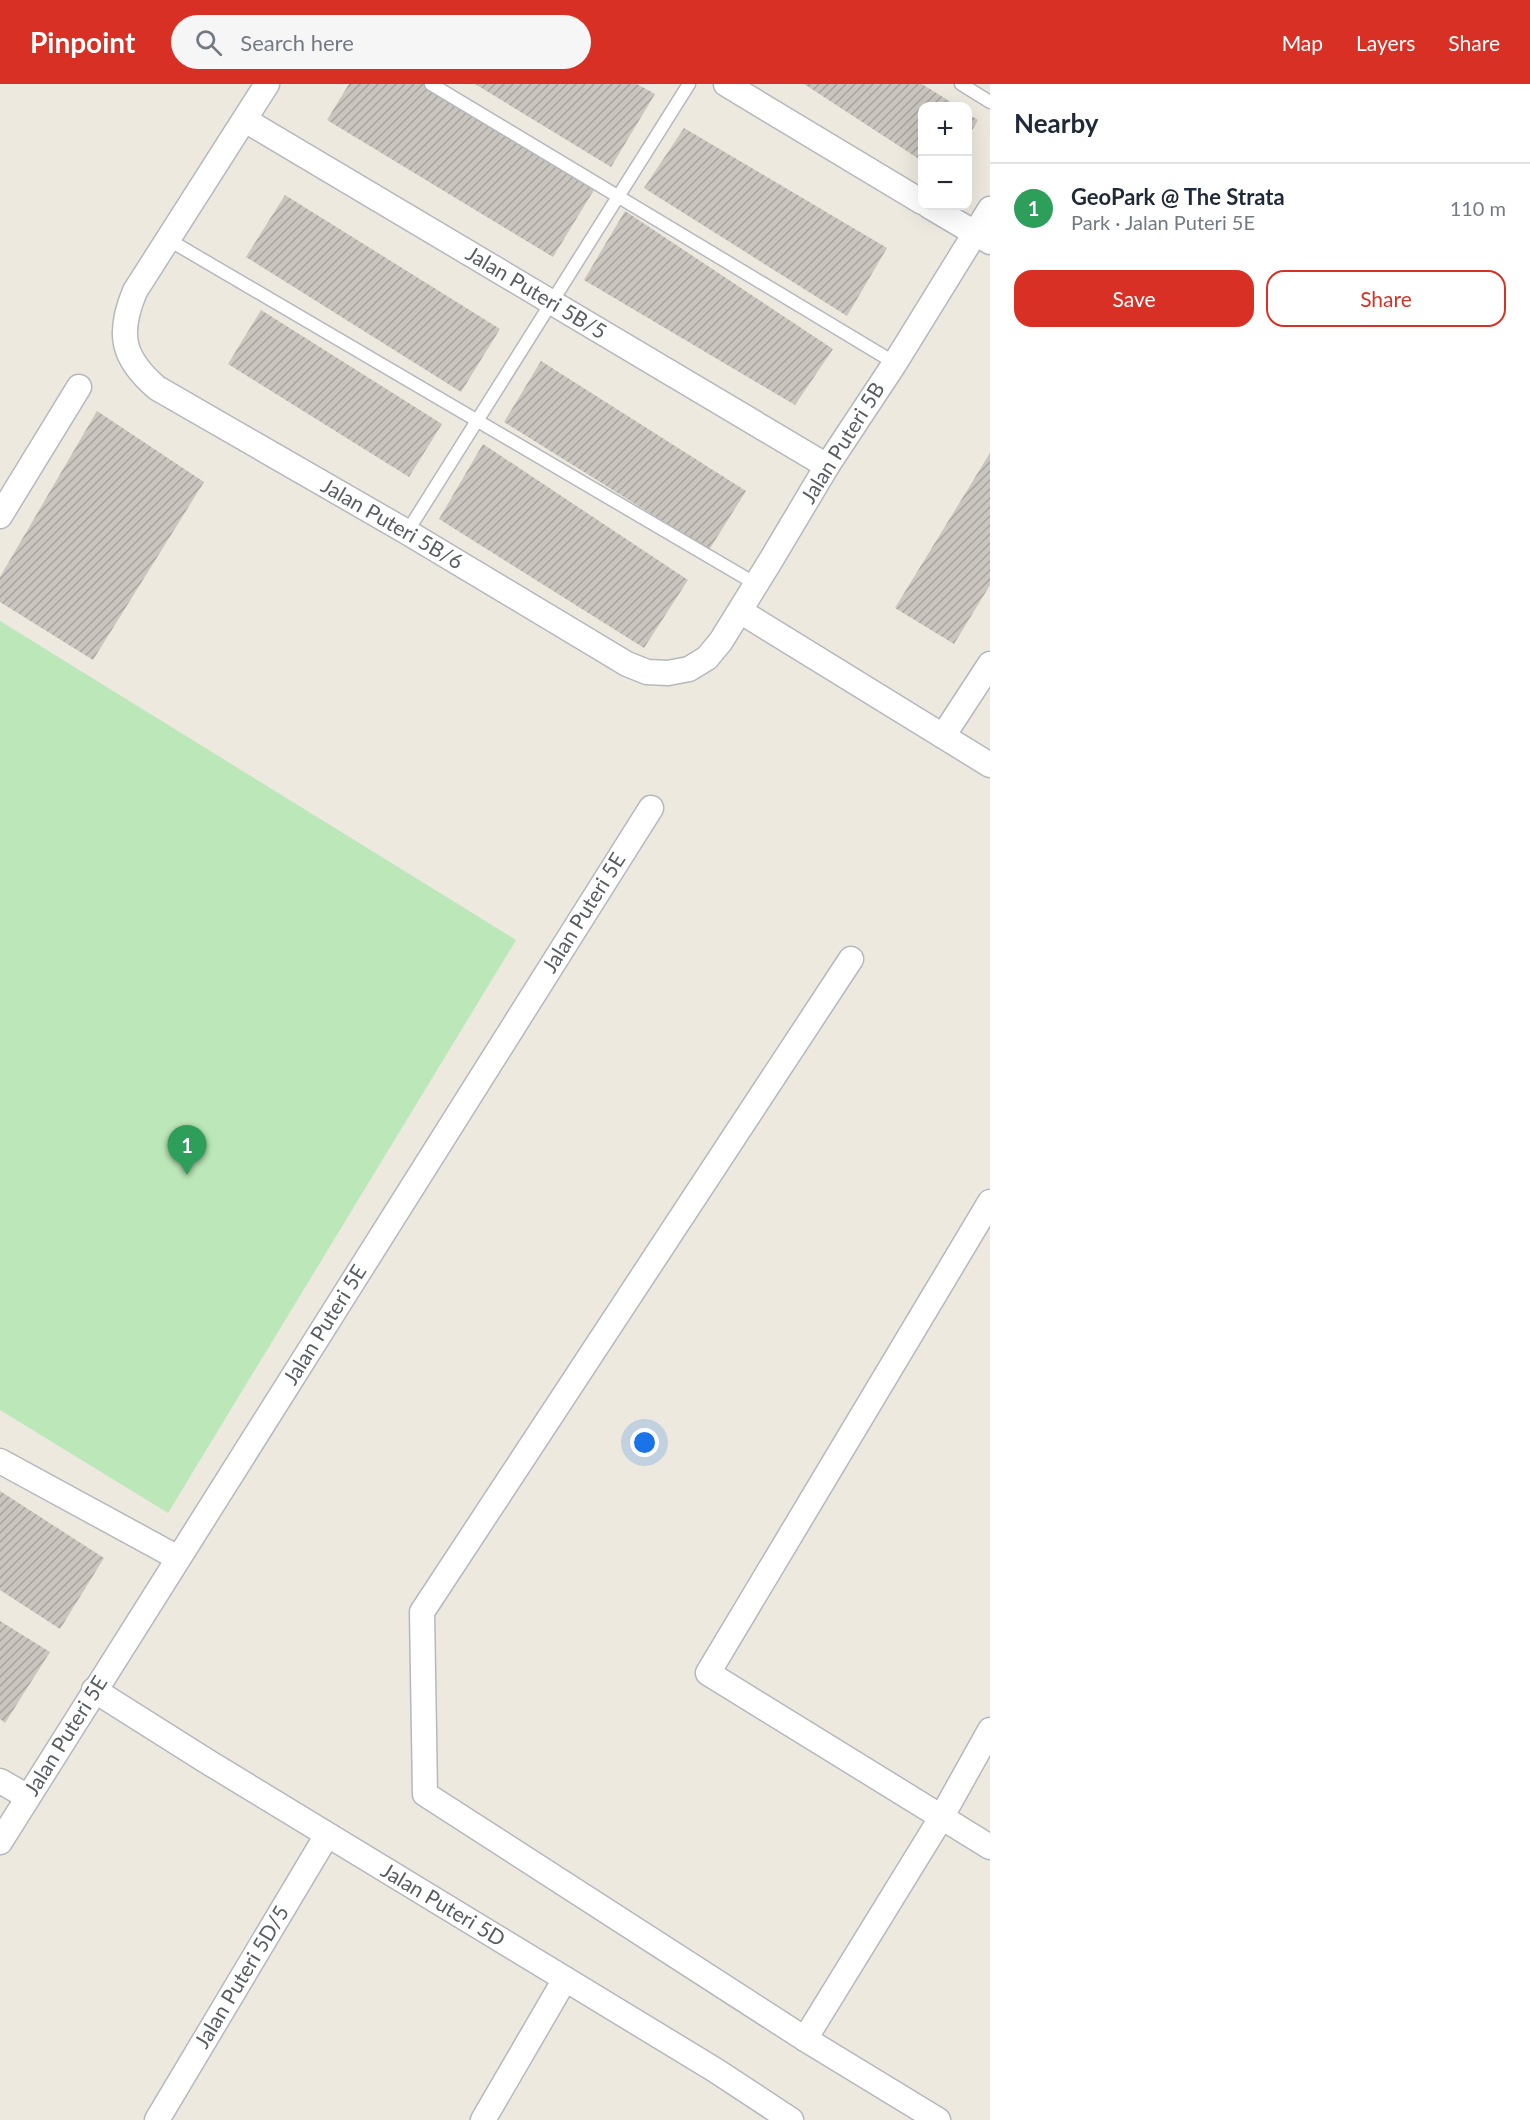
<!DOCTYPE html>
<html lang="en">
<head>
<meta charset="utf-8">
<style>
	:root { --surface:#fff; --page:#f6f6f7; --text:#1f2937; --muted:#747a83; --line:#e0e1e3; --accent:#d93025 }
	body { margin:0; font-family:Lato,sans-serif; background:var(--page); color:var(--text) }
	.controls { position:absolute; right:18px; top:18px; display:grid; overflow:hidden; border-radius:12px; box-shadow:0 6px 24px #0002 }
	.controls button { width:54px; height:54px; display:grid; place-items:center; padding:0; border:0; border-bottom:2px solid var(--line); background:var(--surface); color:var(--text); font:30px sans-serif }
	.you { position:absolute; left:645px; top:1359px; width:21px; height:21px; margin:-15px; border:4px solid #fff; border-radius:50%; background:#1a73e8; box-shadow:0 0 0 9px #1a73e833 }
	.badge { display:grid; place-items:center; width:39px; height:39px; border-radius:50%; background:var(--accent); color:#fff; font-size:20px; font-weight:700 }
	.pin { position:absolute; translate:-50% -50px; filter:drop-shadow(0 2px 3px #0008) }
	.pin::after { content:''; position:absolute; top:32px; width:21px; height:18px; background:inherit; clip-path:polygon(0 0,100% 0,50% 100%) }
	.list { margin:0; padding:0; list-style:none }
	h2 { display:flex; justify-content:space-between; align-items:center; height:78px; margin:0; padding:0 24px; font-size:26px }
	h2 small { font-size:20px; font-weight:400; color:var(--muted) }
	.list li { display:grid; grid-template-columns:39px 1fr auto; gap:18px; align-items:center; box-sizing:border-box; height:90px; padding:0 24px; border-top:2px solid var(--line) }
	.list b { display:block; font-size:22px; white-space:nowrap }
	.list p { margin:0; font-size:20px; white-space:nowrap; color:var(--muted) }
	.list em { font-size:20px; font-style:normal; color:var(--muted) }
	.actions { display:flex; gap:12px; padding:18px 24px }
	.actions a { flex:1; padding:14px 0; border:2px solid var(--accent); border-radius:18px; text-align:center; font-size:21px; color:var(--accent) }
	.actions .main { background:var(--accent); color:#fff }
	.icon { flex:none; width:33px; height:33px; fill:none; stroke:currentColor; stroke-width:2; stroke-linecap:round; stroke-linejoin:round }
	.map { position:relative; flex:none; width:990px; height:2036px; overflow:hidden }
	header { display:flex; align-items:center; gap:36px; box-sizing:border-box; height:84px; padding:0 30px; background:var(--accent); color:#fff }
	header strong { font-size:28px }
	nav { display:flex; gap:33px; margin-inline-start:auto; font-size:21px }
	.search { width:420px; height:54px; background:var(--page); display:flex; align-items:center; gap:15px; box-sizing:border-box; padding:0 21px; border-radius:33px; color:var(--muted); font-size:22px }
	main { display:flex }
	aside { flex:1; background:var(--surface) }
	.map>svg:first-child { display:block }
	.green { fill:#bce7b8 }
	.building { fill:url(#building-hatch) }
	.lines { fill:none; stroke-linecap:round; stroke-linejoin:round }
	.service-casing { stroke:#b5b8bd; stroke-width:15 }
	.minor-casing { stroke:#b5b8bd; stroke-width:27 }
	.service { stroke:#fff; stroke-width:12 }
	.minor { stroke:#fff; stroke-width:24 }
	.labels { text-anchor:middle; stroke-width:4.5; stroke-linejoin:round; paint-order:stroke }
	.street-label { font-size:21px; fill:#585d62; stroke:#fff }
</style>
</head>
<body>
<header>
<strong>Pinpoint</strong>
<div class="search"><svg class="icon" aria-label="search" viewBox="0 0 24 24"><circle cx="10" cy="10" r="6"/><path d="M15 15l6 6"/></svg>Search here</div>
<nav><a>Map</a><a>Layers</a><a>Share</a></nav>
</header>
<main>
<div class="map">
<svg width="990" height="2036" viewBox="0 0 990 2036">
	<defs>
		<pattern id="building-hatch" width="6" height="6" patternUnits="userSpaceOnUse" patternTransform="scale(1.5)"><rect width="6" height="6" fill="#cac5be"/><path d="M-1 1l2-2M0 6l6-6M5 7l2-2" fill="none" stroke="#a7a39e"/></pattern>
	</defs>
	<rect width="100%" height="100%" fill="#ede9df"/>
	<polygon class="green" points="0,537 516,856 168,1429 0,1326"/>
	<g class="building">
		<polygon points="349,0 426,0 597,101 553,173 327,36"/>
		<polygon points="475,0 637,0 655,10 611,83"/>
		<polygon points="804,0 922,0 957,22 922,22 922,77"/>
		<polygon points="968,30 978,36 968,53"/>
		<polygon points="684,44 887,164 847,232 644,104"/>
		<polygon points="285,111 500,245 461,308 246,173"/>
		<polygon points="625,127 833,265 795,321 584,196"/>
		<polygon points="261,226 442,340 409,393 228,280"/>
		<polygon points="541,277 746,407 709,466 504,338"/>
		<polygon points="97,327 204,398 93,576 0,518 0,493"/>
		<polygon points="483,360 688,496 644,564 439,435"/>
		<polygon points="990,369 990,501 954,560 895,524"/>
		<polygon points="0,1407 104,1474 60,1545 0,1506"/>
		<polygon points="0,1537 50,1568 5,1639 0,1635"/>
	</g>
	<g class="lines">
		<defs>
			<g id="service">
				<polyline points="431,0 895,279"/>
				<polyline points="961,0 990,18"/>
				<polyline points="169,156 756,500"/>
				<polyline points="407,448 689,0"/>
			</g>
			<g id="minor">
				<path d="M267 0 135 207C117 250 122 274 157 304L407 448 627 580 647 588 668 589 689 585 707 574 721 557 771 476 827 382 895 279 990 125"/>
				<polyline points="726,0 922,118"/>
				<polyline points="245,36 827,382"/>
				<polyline points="929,122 990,158"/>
				<polyline points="0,432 79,303"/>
				<polyline points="740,527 990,681"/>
				<polyline points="943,652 990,580"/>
				<polyline points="851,875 422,1528 425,1710 805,1955 938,2036"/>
				<polyline points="990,1118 708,1589 990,1763"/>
				<polyline points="0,1377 178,1474"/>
				<polyline points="94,1606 208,1678 715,1986 791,2036"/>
				<polyline points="0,1697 28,1713"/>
				<polyline points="0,1758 651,724"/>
				<polyline points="805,1955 941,1734 990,1646"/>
				<polyline points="157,2036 327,1751"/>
				<polyline points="483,2036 565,1895"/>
			</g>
		</defs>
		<use href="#service" class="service-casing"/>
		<use href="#minor" class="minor-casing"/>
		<use href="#service" class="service"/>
		<use href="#minor" class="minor"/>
	</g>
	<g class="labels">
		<g class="street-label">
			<text transform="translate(536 209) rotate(31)" y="7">Jalan Puteri 5B/5</text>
			<text transform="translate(843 359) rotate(-58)" y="7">Jalan Puteri 5B</text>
			<text transform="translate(392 440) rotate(30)" y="7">Jalan Puteri 5B/6</text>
			<text transform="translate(584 829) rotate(-58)" y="7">Jalan Puteri 5E</text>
			<text transform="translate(325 1241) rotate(-58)" y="7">Jalan Puteri 5E</text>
			<text transform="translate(66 1652) rotate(-58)" y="7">Jalan Puteri 5E</text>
			<text transform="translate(443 1821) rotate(31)" y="7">Jalan Puteri 5D</text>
			<text transform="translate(242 1893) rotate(-59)" y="7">Jalan Puteri 5D/5</text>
		</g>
	</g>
</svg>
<div class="controls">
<button>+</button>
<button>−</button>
</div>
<div class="you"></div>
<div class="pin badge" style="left:187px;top:1091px;background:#2e9e5b">1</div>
</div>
<aside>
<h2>Nearby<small></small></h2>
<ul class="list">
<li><span class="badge" style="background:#2e9e5b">1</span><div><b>GeoPark @ The Strata</b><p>Park · Jalan Puteri 5E</p></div><em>110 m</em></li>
</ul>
<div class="actions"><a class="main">Save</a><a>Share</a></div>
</aside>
</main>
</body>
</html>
